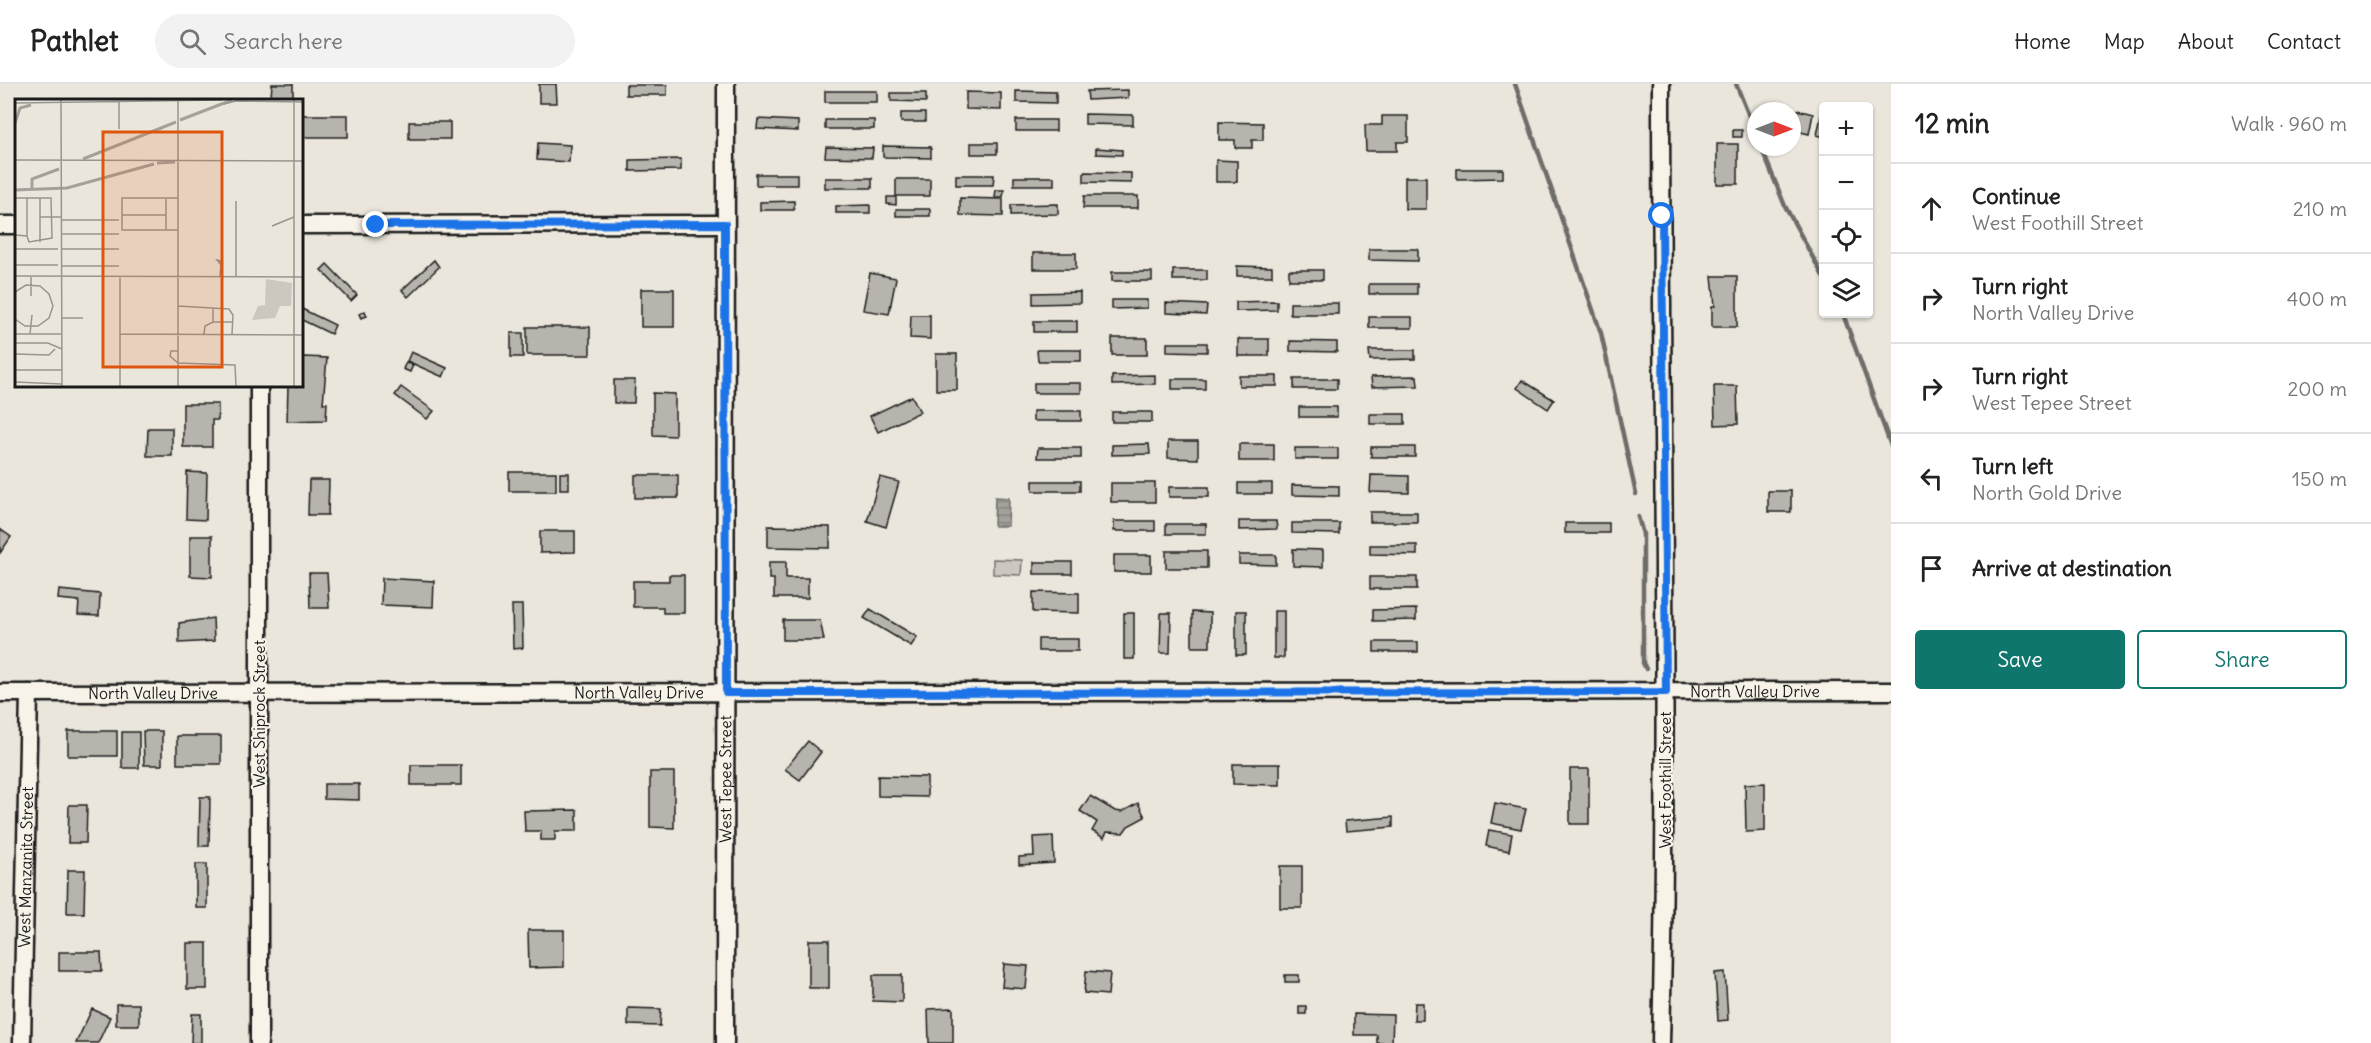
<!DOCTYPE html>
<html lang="en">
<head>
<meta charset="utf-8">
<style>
	:root { --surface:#fff; --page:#f2f2f2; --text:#222; --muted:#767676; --line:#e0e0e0; --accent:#0f766e }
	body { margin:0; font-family:Delius,sans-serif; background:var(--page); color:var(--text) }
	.controls { position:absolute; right:18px; top:18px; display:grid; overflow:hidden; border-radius:6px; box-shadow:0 2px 4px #0004 }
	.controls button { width:54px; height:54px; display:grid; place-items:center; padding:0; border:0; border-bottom:2px solid var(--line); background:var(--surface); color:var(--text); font:30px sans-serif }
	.compass { position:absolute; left:1747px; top:18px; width:54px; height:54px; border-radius:50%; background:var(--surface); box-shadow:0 2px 4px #0004; rotate:90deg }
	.stop { position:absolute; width:18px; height:18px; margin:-14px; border:4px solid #1a73e8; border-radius:50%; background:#fff }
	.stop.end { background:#1a73e8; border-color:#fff; box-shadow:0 2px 6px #0008 }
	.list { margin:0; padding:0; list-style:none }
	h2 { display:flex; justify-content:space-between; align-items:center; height:78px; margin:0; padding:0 24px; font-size:26px }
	h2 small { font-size:20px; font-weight:400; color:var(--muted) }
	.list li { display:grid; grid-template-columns:39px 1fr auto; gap:18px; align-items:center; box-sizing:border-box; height:90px; padding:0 24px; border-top:2px solid var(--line) }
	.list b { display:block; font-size:22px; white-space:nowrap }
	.list p { margin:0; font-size:20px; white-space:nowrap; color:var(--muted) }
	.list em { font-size:20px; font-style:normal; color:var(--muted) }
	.actions { display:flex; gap:12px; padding:18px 24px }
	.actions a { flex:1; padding:14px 0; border:2px solid var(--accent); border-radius:6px; text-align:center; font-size:21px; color:var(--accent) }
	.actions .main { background:var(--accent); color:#fff }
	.icon { flex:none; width:33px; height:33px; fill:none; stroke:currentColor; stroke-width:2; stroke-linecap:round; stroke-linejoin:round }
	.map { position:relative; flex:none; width:1891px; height:959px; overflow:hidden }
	header { display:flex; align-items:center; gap:36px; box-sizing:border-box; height:84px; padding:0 30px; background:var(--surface); border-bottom:2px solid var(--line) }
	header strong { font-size:28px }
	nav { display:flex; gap:33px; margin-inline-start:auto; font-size:21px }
	.search { width:420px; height:54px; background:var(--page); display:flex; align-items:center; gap:15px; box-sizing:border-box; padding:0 21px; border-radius:33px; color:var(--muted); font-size:22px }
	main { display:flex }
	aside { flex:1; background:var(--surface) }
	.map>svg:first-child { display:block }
	.park { fill:#ccc8c0; stroke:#74726e; stroke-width:1.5 }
	.water { fill:url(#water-rules); stroke:#6d6c68; stroke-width:1.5 }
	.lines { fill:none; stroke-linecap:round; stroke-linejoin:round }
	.stream { stroke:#6d6c68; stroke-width:4.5 }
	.building { fill:#b6b4ac; stroke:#1c1c1c; stroke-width:1.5 }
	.minor-casing { stroke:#1c1c1c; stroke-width:21 }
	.minor { stroke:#f7f3e8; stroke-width:16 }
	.route { stroke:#1a73e8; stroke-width:8 }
	.labels { text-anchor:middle; stroke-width:4.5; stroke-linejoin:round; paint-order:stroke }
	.street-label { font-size:16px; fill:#1c1c1c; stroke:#f7f3e8 }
	.inset-river { fill:none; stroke:#a3a19a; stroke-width:3 }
	.inset-road { fill:none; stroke:#98958f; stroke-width:1.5 }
	.view { fill:#de560d; fill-opacity:0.15; stroke:#de560d; stroke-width:3 }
	.inset-edge { fill:none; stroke:#1c1c1c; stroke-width:3 }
</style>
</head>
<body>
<header>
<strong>Pathlet</strong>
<div class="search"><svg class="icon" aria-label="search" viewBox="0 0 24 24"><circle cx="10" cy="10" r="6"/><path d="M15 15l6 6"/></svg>Search here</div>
<nav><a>Home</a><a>Map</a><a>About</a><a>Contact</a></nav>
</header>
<main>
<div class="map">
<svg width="1891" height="959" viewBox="0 0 1891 959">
	<defs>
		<pattern id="water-rules" width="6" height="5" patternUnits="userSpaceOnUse" patternTransform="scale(1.5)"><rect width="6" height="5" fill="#a3a19a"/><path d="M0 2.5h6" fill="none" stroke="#84827d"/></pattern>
	</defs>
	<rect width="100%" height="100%" fill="#eae6dc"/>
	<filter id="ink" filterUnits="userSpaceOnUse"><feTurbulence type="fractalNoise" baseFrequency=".0167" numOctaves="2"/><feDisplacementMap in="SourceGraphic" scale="12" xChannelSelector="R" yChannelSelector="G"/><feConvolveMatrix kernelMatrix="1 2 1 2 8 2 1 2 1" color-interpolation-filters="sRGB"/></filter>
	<g filter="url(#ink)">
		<polygon class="park" points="993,475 1022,476 1021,491 993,490"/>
		<polygon class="water" points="995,413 1009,414 1008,442 994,442"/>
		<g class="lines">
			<g class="stream">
				<polyline points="1515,0 1601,249 1636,410"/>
				<polyline points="1736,0 1756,49"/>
				<polyline points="1761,63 1785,122 1824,194"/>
				<polyline points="1843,230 1891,362"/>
				<polyline points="1638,433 1643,450 1643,579 1646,585"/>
			</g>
		</g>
		<g class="building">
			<polygon points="272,0 293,0 293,13 271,13"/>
			<polygon points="539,0 556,0 557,19 539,19"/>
			<rect x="626" y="1" width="41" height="10"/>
			<polygon points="1128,6 1128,14 1088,16 1087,7"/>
			<rect x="825" y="7" width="52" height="11"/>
			<polygon points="1016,7 1056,8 1056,19 1016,18"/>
			<polygon points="966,8 1001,9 1001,26 966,25"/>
			<polygon points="891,9 926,9 926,18 891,17"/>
			<polygon points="1790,24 1813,30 1809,50 1792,46 1792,27 1789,27"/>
			<rect x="901" y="29" width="24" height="9"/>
			<polygon points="1085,30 1133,31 1133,41 1085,40"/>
			<rect x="302" y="31" width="46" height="22"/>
			<polygon points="1382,32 1408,32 1408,58 1397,58 1397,67 1366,67 1365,41 1382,41"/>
			<polygon points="1821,32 1824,32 1824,53 1817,51"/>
			<polygon points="758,35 798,37 798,47 757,45"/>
			<rect x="825" y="36" width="49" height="9"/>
			<rect x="1016" y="36" width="40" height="11"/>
			<rect x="409" y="38" width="41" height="17"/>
			<polygon points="1219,38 1263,39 1263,56 1252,56 1252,64 1235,64 1235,56 1219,56"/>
			<rect x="1733" y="46" width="9" height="7"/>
			<polygon points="538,59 570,61 569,78 537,76"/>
			<rect x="971" y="59" width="26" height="11"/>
			<rect x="1717" y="60" width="21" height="40"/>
			<polygon points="883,62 931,63 931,74 883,73"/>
			<polygon points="826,63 873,64 872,74 825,73"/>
			<polygon points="1096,64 1122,66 1122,71 1096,70"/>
			<polygon points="681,75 681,86 630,87 630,76"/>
			<polygon points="1216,76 1237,77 1237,98 1216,98"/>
			<polygon points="1457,85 1503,85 1503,94 1457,95"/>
			<polygon points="1084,88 1131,89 1131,99 1084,98"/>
			<rect x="756" y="90" width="41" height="11"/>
			<polygon points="956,91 994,91 993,101 956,101"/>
			<rect x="1014" y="93" width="40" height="8"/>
			<rect x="1405" y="93" width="21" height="32"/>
			<rect x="825" y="94" width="47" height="10"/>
			<rect x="896" y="95" width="34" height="17"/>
			<polygon points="996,106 1004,106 1003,113 995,113"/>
			<polygon points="1084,112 1138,112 1138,124 1083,124"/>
			<polygon points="887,113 896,113 896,121 887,120"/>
			<polygon points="960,114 1003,115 1003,132 960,131"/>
			<polygon points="794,117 794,126 760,126 760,118"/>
			<polygon points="1058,120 1058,130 1011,131 1011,121"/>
			<polygon points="870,121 870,129 836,129 836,122"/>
			<rect x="896" y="125" width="34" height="7"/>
			<polygon points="1369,165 1418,165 1418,177 1369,176"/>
			<rect x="1033" y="169" width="43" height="16"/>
			<polygon points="434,176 439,183 408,213 402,206"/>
			<polygon points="327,180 357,211 351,217 321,186"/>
			<polygon points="1237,182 1272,183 1272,192 1237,192"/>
			<rect x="1173" y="186" width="34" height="10"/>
			<rect x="1289" y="186" width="34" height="10"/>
			<rect x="1112" y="188" width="40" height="9"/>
			<polygon points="870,189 896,194 889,230 863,226"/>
			<polygon points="1712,192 1737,192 1737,243 1712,243 1712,222 1715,222"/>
			<rect x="1369" y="200" width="48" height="10"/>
			<rect x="641" y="205" width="33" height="38"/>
			<polygon points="1080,208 1080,219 1033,220 1033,209"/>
			<polygon points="1112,216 1147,216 1147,224 1112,225"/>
			<polygon points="1277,217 1277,226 1236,227 1236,218"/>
			<polygon points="1166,219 1207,221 1206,231 1166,229"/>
			<rect x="1290" y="219" width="48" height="11"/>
			<polygon points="302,225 335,241 331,250 302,236"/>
			<polygon points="365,227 367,232 361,234 359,230"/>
			<polygon points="911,231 930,231 930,255 910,254"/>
			<rect x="1369" y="233" width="43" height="11"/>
			<rect x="1034" y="237" width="43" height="11"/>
			<rect x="527" y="243" width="63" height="28"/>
			<rect x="511" y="249" width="12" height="24"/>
			<rect x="1112" y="254" width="35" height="17"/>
			<rect x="1238" y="255" width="31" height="17"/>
			<polygon points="1290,257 1337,258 1337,268 1290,267"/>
			<polygon points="1167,259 1207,259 1207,268 1167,267"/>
			<polygon points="1037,266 1081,266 1081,277 1038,277"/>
			<polygon points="1369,266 1415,266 1415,275 1370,276"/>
			<polygon points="411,268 447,284 443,293 407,277"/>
			<rect x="936" y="270" width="21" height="36"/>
			<polygon points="304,273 327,274 323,319 327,319 326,336 287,337 288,302 302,302 302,275"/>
			<polygon points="406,278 413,281 410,288 403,285"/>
			<polygon points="1155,291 1155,300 1112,301 1112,292"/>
			<rect x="1239" y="292" width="38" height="10"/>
			<polygon points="1417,292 1418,302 1372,303 1371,293"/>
			<rect x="1172" y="295" width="33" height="10"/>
			<rect x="1294" y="295" width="43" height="10"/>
			<polygon points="614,296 635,296 634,319 614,319"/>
			<polygon points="1522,296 1554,316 1548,325 1517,304"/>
			<rect x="1034" y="299" width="47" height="10"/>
			<polygon points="1714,302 1737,302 1738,340 1715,341"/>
			<polygon points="401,303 434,327 427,335 395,311"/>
			<polygon points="653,309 675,310 675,352 653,351"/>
			<polygon points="912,312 920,328 878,348 870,332"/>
			<polygon points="183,320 218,320 218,336 212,336 212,363 183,363"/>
			<rect x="1299" y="323" width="38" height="10"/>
			<rect x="1033" y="327" width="48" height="10"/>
			<rect x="1112" y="328" width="40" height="10"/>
			<rect x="1370" y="330" width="35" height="10"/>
			<polygon points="148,344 172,344 172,372 147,372"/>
			<polygon points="1168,357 1198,357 1198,375 1168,374"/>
			<polygon points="1149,360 1150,370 1112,371 1112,361"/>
			<rect x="1239" y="360" width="35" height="17"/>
			<rect x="1371" y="363" width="44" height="10"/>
			<polygon points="1038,364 1081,364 1081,374 1037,374"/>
			<rect x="1295" y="364" width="43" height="11"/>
			<polygon points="187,388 207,389 206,436 186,435"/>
			<rect x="509" y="388" width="47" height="19"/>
			<rect x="560" y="389" width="9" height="16"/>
			<rect x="635" y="391" width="43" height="23"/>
			<polygon points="1371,391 1409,392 1409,409 1370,408"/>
			<polygon points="880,393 899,398 886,443 867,437"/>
			<polygon points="309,396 329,396 328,431 308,431"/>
			<rect x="1033" y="397" width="47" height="10"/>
			<rect x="1111" y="399" width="44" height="19"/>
			<rect x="1238" y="399" width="34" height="11"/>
			<polygon points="1292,401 1339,402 1339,412 1292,411"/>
			<rect x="1169" y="403" width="40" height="10"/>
			<rect x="1768" y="407" width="23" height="21"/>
			<rect x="1370" y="428" width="47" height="10"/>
			<rect x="1114" y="437" width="41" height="10"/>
			<polygon points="1239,437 1276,437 1277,445 1239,446"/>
			<polygon points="1292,439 1339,439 1339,450 1292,449"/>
			<rect x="1565" y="439" width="44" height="10"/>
			<rect x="1166" y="440" width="40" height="10"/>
			<polygon points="768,442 830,443 830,464 768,463"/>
			<polygon points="0,445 11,453 0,469"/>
			<polygon points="540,447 575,447 575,468 540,469"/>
			<polygon points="190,452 212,452 212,493 190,492"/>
			<polygon points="1370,461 1417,461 1417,471 1370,470"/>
			<polygon points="1293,465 1323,466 1323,483 1293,482"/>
			<rect x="1166" y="467" width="41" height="17"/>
			<rect x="1114" y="471" width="37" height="17"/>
			<polygon points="1239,471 1276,471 1276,481 1239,480"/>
			<polygon points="769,478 786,478 786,494 808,494 808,514 774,514 774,495 769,495"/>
			<rect x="1034" y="478" width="38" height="12"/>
			<polygon points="309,489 327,489 329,524 310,524"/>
			<polygon points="669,491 684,491 684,529 663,529 663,523 633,523 633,497 669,497"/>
			<rect x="1370" y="493" width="47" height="12"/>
			<polygon points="382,494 434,497 433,523 381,521"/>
			<polygon points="59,506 100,510 99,532 78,531 79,517 58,515"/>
			<polygon points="1033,508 1079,509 1079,529 1033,528"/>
			<polygon points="512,521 522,521 523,564 513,565"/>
			<polygon points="870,525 917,553 911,562 864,534"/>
			<polygon points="1416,525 1416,536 1373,537 1373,526"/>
			<rect x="1236" y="527" width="10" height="44"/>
			<rect x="1274" y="527" width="10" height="47"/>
			<polygon points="1192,528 1210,529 1210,563 1192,563"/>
			<rect x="1124" y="529" width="10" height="46"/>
			<polygon points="1161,529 1171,529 1170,569 1160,569"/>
			<polygon points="213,534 214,557 179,559 179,539"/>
			<polygon points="783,536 820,536 824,556 783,556"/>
			<rect x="1038" y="555" width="40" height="12"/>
			<rect x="1374" y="558" width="44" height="10"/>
			<rect x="68" y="647" width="49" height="25"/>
			<polygon points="143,647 162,647 162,681 144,681"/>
			<rect x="122" y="648" width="17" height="36"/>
			<rect x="177" y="652" width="44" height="28"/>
			<polygon points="808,657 821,668 800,696 785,685"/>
			<polygon points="1233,680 1280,680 1280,701 1233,700"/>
			<rect x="411" y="681" width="50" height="20"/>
			<rect x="1570" y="685" width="19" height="55"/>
			<polygon points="650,688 674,688 674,744 650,743"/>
			<polygon points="878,692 927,693 927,713 878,712"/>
			<polygon points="1765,699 1765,747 1746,748 1745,700"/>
			<polygon points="324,700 359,700 359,716 324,715"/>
			<polygon points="1090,712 1115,727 1122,728 1138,719 1145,733 1128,742 1123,749 1107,748 1104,754 1092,747 1097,738 1080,727"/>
			<polygon points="200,713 210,713 209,762 199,762"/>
			<polygon points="1495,719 1526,725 1521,745 1491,739"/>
			<polygon points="69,721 87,721 86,759 68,759"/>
			<polygon points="577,726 577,747 555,747 555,756 541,756 541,747 525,747 524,727"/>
			<polygon points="1393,733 1393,743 1346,747 1345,737"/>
			<polygon points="1489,746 1512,750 1509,767 1486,762"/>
			<polygon points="1053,752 1054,779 1019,781 1019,773 1034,772 1033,753"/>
			<rect x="196" y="780" width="11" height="44"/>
			<rect x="1280" y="782" width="22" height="42"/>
			<polygon points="68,786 85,786 84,829 67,829"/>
			<polygon points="528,846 564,846 564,883 529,884"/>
			<rect x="809" y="856" width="20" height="48"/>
			<rect x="187" y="859" width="20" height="46"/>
			<polygon points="59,868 101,868 102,887 59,887"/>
			<polygon points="1004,880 1028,882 1026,905 1002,903"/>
			<polygon points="1086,887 1110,889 1108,911 1084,909"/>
			<polygon points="1725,888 1728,936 1718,937 1715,889"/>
			<polygon points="873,891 902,891 902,918 873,917"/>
			<rect x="1285" y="891" width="14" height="7"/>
			<polygon points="1415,919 1423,919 1423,936 1414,936"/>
			<rect x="116" y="920" width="23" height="21"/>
			<rect x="1299" y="922" width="7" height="8"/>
			<polygon points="628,924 661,925 660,942 628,941"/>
			<polygon points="953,924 953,959 929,959 928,925"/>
			<polygon points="92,925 110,933 98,959 76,959"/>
			<polygon points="192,930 201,930 201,959 191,959"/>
			<polygon points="1354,930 1393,931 1392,959 1377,959 1377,951 1354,951"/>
		</g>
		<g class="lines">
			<defs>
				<g id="minor">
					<path d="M1661 0C1661 320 1669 639 1661 959"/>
					<polyline points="0,141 16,141"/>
					<polyline points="302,141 725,140"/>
					<path id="s1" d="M0 609 1891 607"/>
					<path id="s2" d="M22 959 29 609"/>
					<polyline points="259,959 259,302"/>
					<path id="s3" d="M725 959 726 0"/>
				</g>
			</defs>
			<use href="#minor" class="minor-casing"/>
			<use href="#minor" class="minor"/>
		</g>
	</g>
	<g class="lines" filter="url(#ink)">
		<polyline class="route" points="376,141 725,140 726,609 1666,608 1662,132"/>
	</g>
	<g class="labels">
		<g class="street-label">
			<text dy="6" stroke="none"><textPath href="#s1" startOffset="639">North Valley Drive</textPath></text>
			<text dy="6" stroke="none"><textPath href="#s1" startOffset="1755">North Valley Drive</textPath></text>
			<text dy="6" stroke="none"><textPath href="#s1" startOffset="153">North Valley Drive</textPath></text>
			<text transform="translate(259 630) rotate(-90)" y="6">West Shiprock Street</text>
			<text dy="6" stroke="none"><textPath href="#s3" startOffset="264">West Tepee Street</textPath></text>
			<text transform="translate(1665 696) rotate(-90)" y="6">West Foothill Street</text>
			<text dy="6" stroke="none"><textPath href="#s2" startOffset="176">West Manzanita Street</textPath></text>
		</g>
	</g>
	<g transform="translate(15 15)">
		<rect width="288" height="288" fill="#eae6dc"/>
		<path d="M251 180 277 184 276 207H265L260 219 237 221 243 207 250 206Z" fill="#ccc8c0"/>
		<path class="inset-river" d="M165 21 217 1M0 24 5 9 16 6M68 60 161 23M142 64 160 63M0 91 52 89 139 65M17 91V80L44 70"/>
		<path class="inset-road" d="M46 1 47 287M163 1V287M279 1V287M104 3V30M0 4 207 1M209 5 221 2 288 3M0 61 288 62M0 99H36L37 139 14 143 12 137 0 136M163 99H107V131H163M107 116H151M25 118H46M46 121H104M257 127 279 118M151 131V100M46 135H104M12 137V99M25 143V99M0 150H43M46 150H104M0 166H43M47 167H104M0 177 288 178M105 177V287M205 178 206 162 202 161 206 166M221 178V102M0 193 11 186 25 187 34 195 38 207 34 219 23 227H10L0 220M16 197V178M163 207 214 210 218 216 217 235M47 219H68M198 223H217M0 235H47M15 235 17 216M105 235 288 236M189 235 190 227 198 223V209M0 244H33L47 250M163 252H156L155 257 163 264 220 266 221 287M0 255 34 256 40 250M0 271H47M0 283 47 285"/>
		<path class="view" d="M88 33H207V268H88Z"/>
		<rect width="288" height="288" class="inset-edge"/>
	</g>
</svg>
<div class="controls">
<button>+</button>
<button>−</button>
<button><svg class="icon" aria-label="locate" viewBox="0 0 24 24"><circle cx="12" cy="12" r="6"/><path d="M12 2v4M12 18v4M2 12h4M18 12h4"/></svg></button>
<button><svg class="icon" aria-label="layers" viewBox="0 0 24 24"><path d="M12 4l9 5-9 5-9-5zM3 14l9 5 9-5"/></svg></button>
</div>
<svg class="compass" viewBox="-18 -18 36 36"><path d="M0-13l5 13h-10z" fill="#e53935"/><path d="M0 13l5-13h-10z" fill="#767676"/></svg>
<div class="stop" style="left:1662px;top:132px"></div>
<div class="stop end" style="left:376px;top:141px"></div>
</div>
<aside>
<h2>12 min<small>Walk · 960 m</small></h2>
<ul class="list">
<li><svg class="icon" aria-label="ahead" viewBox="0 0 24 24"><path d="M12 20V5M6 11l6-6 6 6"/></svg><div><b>Continue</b><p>West Foothill Street</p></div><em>210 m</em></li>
<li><svg class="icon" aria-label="right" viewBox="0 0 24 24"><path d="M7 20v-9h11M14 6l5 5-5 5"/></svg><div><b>Turn right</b><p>North Valley Drive</p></div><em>400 m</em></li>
<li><svg class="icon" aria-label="right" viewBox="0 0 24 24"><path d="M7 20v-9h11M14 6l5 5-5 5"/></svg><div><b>Turn right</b><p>West Tepee Street</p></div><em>200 m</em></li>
<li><svg class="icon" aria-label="left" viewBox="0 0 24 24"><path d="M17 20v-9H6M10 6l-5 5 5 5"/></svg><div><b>Turn left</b><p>North Gold Drive</p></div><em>150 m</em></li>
<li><svg class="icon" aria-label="arrive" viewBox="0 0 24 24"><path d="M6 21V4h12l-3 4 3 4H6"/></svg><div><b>Arrive at destination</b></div></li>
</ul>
<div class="actions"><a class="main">Save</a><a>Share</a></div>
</aside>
</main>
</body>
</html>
